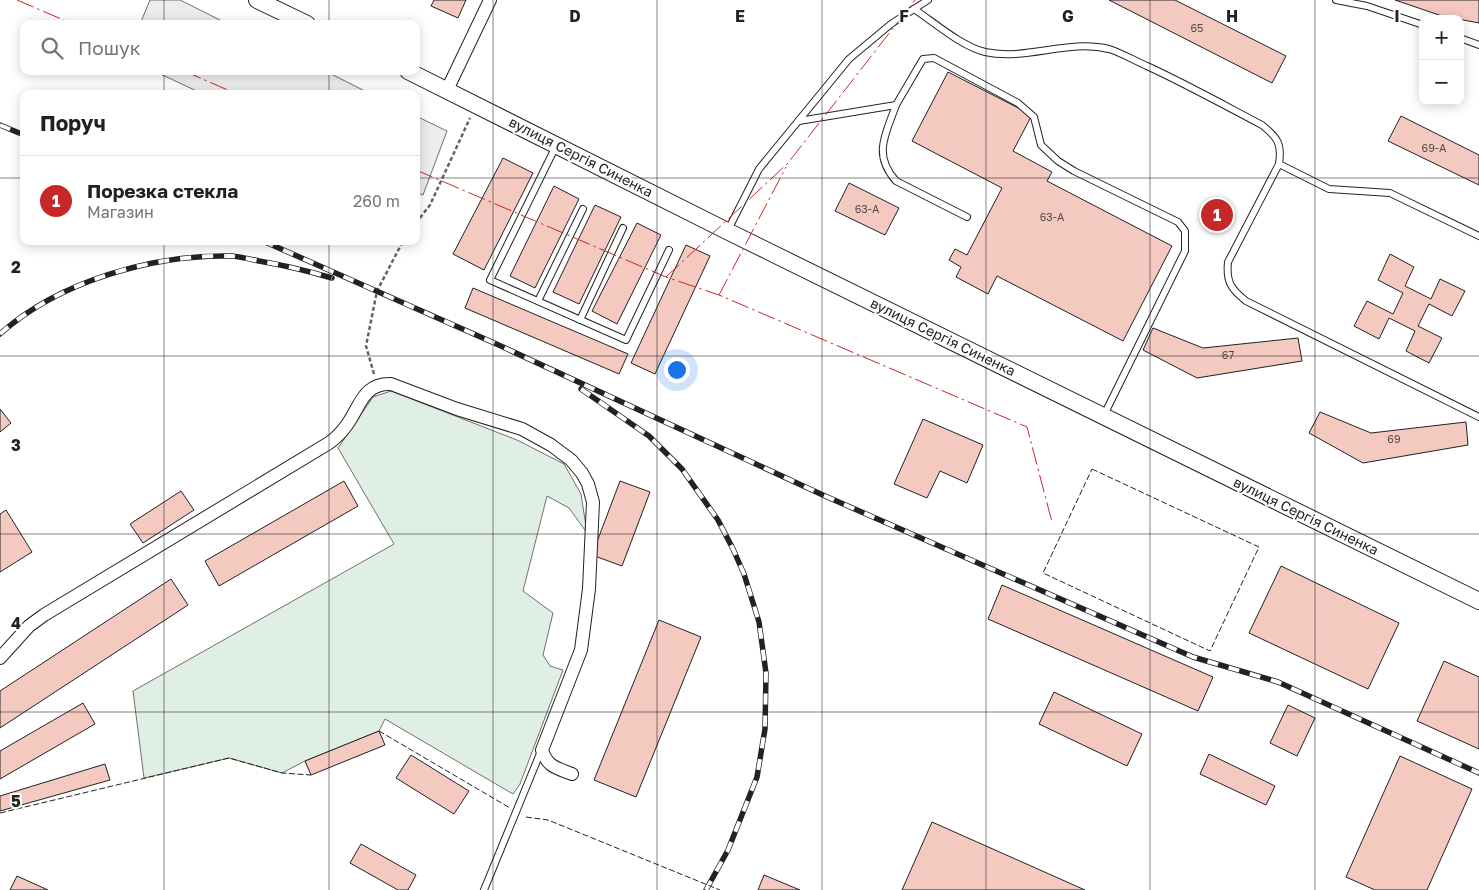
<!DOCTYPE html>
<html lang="uk">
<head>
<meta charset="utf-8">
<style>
	:root { --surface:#fff; --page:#f2f2f2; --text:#202124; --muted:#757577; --line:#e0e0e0; --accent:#c62828 }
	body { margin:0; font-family:"Golos Text",sans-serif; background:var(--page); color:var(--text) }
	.controls { position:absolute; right:15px; top:15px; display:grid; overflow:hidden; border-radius:10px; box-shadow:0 2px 12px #0003 }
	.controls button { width:45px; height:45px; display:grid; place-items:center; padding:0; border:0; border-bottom:1px solid var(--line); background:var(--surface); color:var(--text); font:25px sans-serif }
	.you { position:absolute; left:676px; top:369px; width:18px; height:18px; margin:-12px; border:4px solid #fff; border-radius:50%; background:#1a73e8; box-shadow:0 0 0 8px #1a73e833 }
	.badge { display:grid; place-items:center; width:32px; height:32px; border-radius:50%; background:var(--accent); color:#fff; font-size:16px; font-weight:700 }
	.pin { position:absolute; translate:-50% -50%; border:2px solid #fff; box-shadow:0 1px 5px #0006 }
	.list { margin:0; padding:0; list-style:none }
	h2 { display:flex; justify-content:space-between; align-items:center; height:65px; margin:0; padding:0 20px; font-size:21px }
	h2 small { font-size:16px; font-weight:400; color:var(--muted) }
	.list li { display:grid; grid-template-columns:32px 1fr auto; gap:15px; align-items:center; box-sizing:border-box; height:90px; padding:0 20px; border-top:1px solid var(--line) }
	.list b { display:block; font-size:19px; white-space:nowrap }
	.list p { margin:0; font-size:16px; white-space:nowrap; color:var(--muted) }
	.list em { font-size:16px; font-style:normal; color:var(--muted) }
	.icon { flex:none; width:28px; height:28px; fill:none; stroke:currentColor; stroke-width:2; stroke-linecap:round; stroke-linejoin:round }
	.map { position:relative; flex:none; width:1479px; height:890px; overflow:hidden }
	.search { position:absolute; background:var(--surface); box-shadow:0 2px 12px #0003; left:20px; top:20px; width:400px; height:55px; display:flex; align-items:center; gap:12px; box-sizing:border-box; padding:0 18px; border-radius:10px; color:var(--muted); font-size:19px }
	.panel { position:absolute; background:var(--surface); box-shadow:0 2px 12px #0003; left:20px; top:90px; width:400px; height:155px; border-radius:10px }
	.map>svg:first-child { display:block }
	.green { fill:#e0efe3; stroke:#6f6f6f }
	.parking { fill:#ededed; stroke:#6f6f6f }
	.building { fill:#f3c9c0; stroke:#222 }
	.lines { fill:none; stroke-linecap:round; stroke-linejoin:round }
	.service-casing { stroke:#222; stroke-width:8 }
	.minor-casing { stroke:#222; stroke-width:14 }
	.tertiary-casing { stroke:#222; stroke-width:18 }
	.path { stroke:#646464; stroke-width:2.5; stroke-dasharray:4 2.5; stroke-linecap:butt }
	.service { stroke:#fff; stroke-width:6 }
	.minor { stroke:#fff; stroke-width:12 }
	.tertiary { stroke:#fff; stroke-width:16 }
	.rail-casing { stroke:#222; stroke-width:5.5 }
	.rail { stroke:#fff; stroke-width:4; stroke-dasharray:11; stroke-linecap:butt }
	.fence { stroke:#222; stroke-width:1; stroke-dasharray:6 2.5; stroke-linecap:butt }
	.power { stroke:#c62828; stroke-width:1; stroke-dasharray:18 4 2.5 4; stroke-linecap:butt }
	.grid { fill:none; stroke:#222; stroke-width:1; stroke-opacity:0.55 }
	.labels { text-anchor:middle; stroke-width:4; stroke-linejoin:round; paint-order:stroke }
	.number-label { font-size:11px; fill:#564c4a }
	.street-label { font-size:14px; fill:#222; stroke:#fff }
	.grid-label { font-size:16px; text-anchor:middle; font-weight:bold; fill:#222; stroke:#fff; stroke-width:4; stroke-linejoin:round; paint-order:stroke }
</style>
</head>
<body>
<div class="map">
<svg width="1479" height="890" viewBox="0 0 1479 890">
	<rect width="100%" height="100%" fill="#fff"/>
	<polygon class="green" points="391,391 517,440 564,464 581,494 587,533 569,508 547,496 523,591 553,613 543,655 550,666 563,670 520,784 513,794 385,719 379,731 305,761 282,773 229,758 144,778 133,691 394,544 338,448 373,397"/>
	<g class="parking">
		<polygon points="150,0 180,0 228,24 140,24"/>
		<polygon points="154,71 325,71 371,94 203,94"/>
		<polygon points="416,116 447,131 423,195 416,192"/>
	</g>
	<g class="building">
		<polygon points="434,0 466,0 458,18 431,6"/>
		<polygon points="1109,0 1175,0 1286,56 1272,83"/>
		<polygon points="1395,0 1479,0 1479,23 1442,16"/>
		<polygon points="948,72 1032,115 1013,151 1052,172 1047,181 1172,246 1123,341 997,276 988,294 956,277 961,267 949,260 955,249 967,255 1002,188 912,141"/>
		<polygon points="1401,116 1479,155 1479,185 1388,141"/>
		<polygon points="503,158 533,173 484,270 453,254"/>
		<polygon points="849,183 899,208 885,235 835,211"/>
		<polygon points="554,186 579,199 535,288 510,276"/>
		<polygon points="595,205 621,217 579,304 553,292"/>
		<polygon points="637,223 661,235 617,324 592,311"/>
		<polygon points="686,245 710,256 655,374 631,363"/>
		<polygon points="1390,254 1414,267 1405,286 1431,299 1440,279 1465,291 1452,316 1429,304 1418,326 1442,338 1429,363 1406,351 1415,331 1389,318 1379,339 1354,326 1367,301 1393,314 1403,293 1378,280"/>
		<polygon points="473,288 628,354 619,374 465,308"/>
		<polygon points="1153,328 1203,348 1298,338 1302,361 1197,378 1143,350"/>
		<polygon points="0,409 11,423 0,432"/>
		<polygon points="1320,412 1371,433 1466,422 1468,445 1363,463 1309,433"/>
		<polygon points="923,419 983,445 967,483 940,471 927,498 894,484"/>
		<polygon points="344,481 358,506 219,586 205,561"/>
		<polygon points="620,481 650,492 622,566 592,555"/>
		<polygon points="181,491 194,510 143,543 130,524"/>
		<polygon points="6,510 32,552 0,572 0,514"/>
		<polygon points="1281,566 1399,623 1368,689 1249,633"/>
		<polygon points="171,579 188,605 0,728 0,691"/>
		<polygon points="1002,585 1213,677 1198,711 988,619"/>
		<polygon points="659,620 701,637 636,797 594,780"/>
		<polygon points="1444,661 1479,677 1479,749 1417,721"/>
		<polygon points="1054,692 1142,734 1127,766 1039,724"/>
		<polygon points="83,703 95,724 0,779 0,751"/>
		<polygon points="1288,705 1315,718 1297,756 1270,743"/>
		<polygon points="379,731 385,745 311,775 305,761"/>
		<polygon points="1209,754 1275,786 1266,805 1200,774"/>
		<polygon points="411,755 469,791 454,814 396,778"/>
		<polygon points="1400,756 1472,789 1427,890 1375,890 1346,877"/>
		<polygon points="105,764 110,780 0,811 0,796"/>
		<polygon points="932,822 1085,890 902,890"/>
		<polygon points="361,844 416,875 408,890 398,890 350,863"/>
		<polygon points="764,875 800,890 758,890"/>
		<polygon points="17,876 48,890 10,890"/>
	</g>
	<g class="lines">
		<defs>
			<g id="service">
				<polyline points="1336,0 1367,6 1423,25"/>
				<path d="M914 9C935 23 961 46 985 52 1026 61 1068 39 1109 49 1122 53 1135 61 1147 66 1186 84 1224 105 1262 125 1278 138 1282 144 1279 164L1329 189 1390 193 1479 236"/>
				<polyline points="1460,38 1479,45"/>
				<path d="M896 105C886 134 872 154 896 181L967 217"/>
				<polyline points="799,121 896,105 923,59 934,58 1018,103 1034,117 1041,145 1058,161 1074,171 1178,222 1185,231 1185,251 1104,415"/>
				<polyline points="556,146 490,280 626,340 669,250"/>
				<path d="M1279 164 1228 262C1226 282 1231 289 1246 301L1479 417"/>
				<polyline points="728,230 759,169 849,59 891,24 928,0"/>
				<polyline points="538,301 583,209"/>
				<polyline points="580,320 623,228"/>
				<polyline points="484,890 541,751"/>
			</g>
			<g id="minor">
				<polyline points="447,90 490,0"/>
				<path d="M0 658 29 626 44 615 329 443C336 438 341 433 346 426 360 408 362 383 391 384L457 409 522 429 551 445 571 460 582 473 588 484 593 502 589 589 581 650 542 750C547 767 557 768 572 774"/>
			</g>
			<g id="tertiary">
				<polyline points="257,0 307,24"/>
				<polyline points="408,71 727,231 1479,601"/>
			</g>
		</defs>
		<use href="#service" class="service-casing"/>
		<use href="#minor" class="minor-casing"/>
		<use href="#tertiary" class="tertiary-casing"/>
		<g class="path">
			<polyline points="416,223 430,205 470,118"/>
			<polyline points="374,374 366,346 377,291 403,241"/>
		</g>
		<use href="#service" class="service"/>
		<use href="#minor" class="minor"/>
		<use href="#tertiary" class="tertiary"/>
		<defs>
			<g id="rail">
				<polyline points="0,125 24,135"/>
				<polyline points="263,241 492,342 825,496 1193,657 1278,682 1479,773"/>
				<path d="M0 334C59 281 154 254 232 256 241 257 250 259 259 261 283 265 308 271 332 278"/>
				<polyline points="581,389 649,436 682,469 718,520 733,549 744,574 759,622 766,673 765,729 757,777 728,850 706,890"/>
			</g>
		</defs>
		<use href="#rail" class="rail-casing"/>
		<use href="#rail" class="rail"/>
		<g class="fence">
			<polygon points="1092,469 1259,547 1210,651 1043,573"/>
			<polyline points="379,731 510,808"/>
			<polyline points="0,813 229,758 282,773 311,775"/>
			<polyline points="526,817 548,820 720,890"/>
		</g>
		<g class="power">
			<polyline points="17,0 73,24"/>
			<polyline points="184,71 237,94"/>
			<polyline points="416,170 666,277 719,295 1027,427 1052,522"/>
			<polyline points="666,277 788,163 915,0"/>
			<polyline points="719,295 786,167"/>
		</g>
	</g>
	<path class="grid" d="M164 0V24M329 0V24M493 0V890M657 0V890M822 0V890M986 0V890M1150 0V890M1315 0V890M164 71V94M329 71V94M0 178H24M416 178H1479M164 241V890M329 241V890M0 356H1479M0 534H1479M0 712H1479"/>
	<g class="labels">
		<g class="number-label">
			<text x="1197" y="32">65</text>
			<text x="1434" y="152">69-А</text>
			<text x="867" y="213">63-А</text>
			<text x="1052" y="221">63-А</text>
			<text x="1228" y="359">67</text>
			<text x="1394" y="443">69</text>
		</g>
		<g class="street-label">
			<text transform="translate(581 157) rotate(27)" y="5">вулиця Сергія Синенка</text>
			<text transform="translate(943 337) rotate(26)" y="5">вулиця Сергія Синенка</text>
			<text transform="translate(1306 516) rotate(26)" y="5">вулиця Сергія Синенка</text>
		</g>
	</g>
	<g class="grid-label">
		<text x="575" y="22">D</text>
		<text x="740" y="22">E</text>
		<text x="904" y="22">F</text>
		<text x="1068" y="22">G</text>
		<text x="1232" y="22">H</text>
		<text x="1397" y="22">I</text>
		<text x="16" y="273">2</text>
		<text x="16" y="451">3</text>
		<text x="16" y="629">4</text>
		<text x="16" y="807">5</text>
	</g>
</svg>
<div class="controls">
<button>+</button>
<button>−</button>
</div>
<div class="you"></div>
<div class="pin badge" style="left:1217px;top:215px">1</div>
<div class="search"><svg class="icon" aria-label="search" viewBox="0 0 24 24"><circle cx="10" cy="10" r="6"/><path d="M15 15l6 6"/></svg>Пошук</div>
<section class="panel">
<h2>Поруч<small></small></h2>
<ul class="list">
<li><span class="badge">1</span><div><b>Порезка стекла</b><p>Магазин</p></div><em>260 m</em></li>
</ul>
</section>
</div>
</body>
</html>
